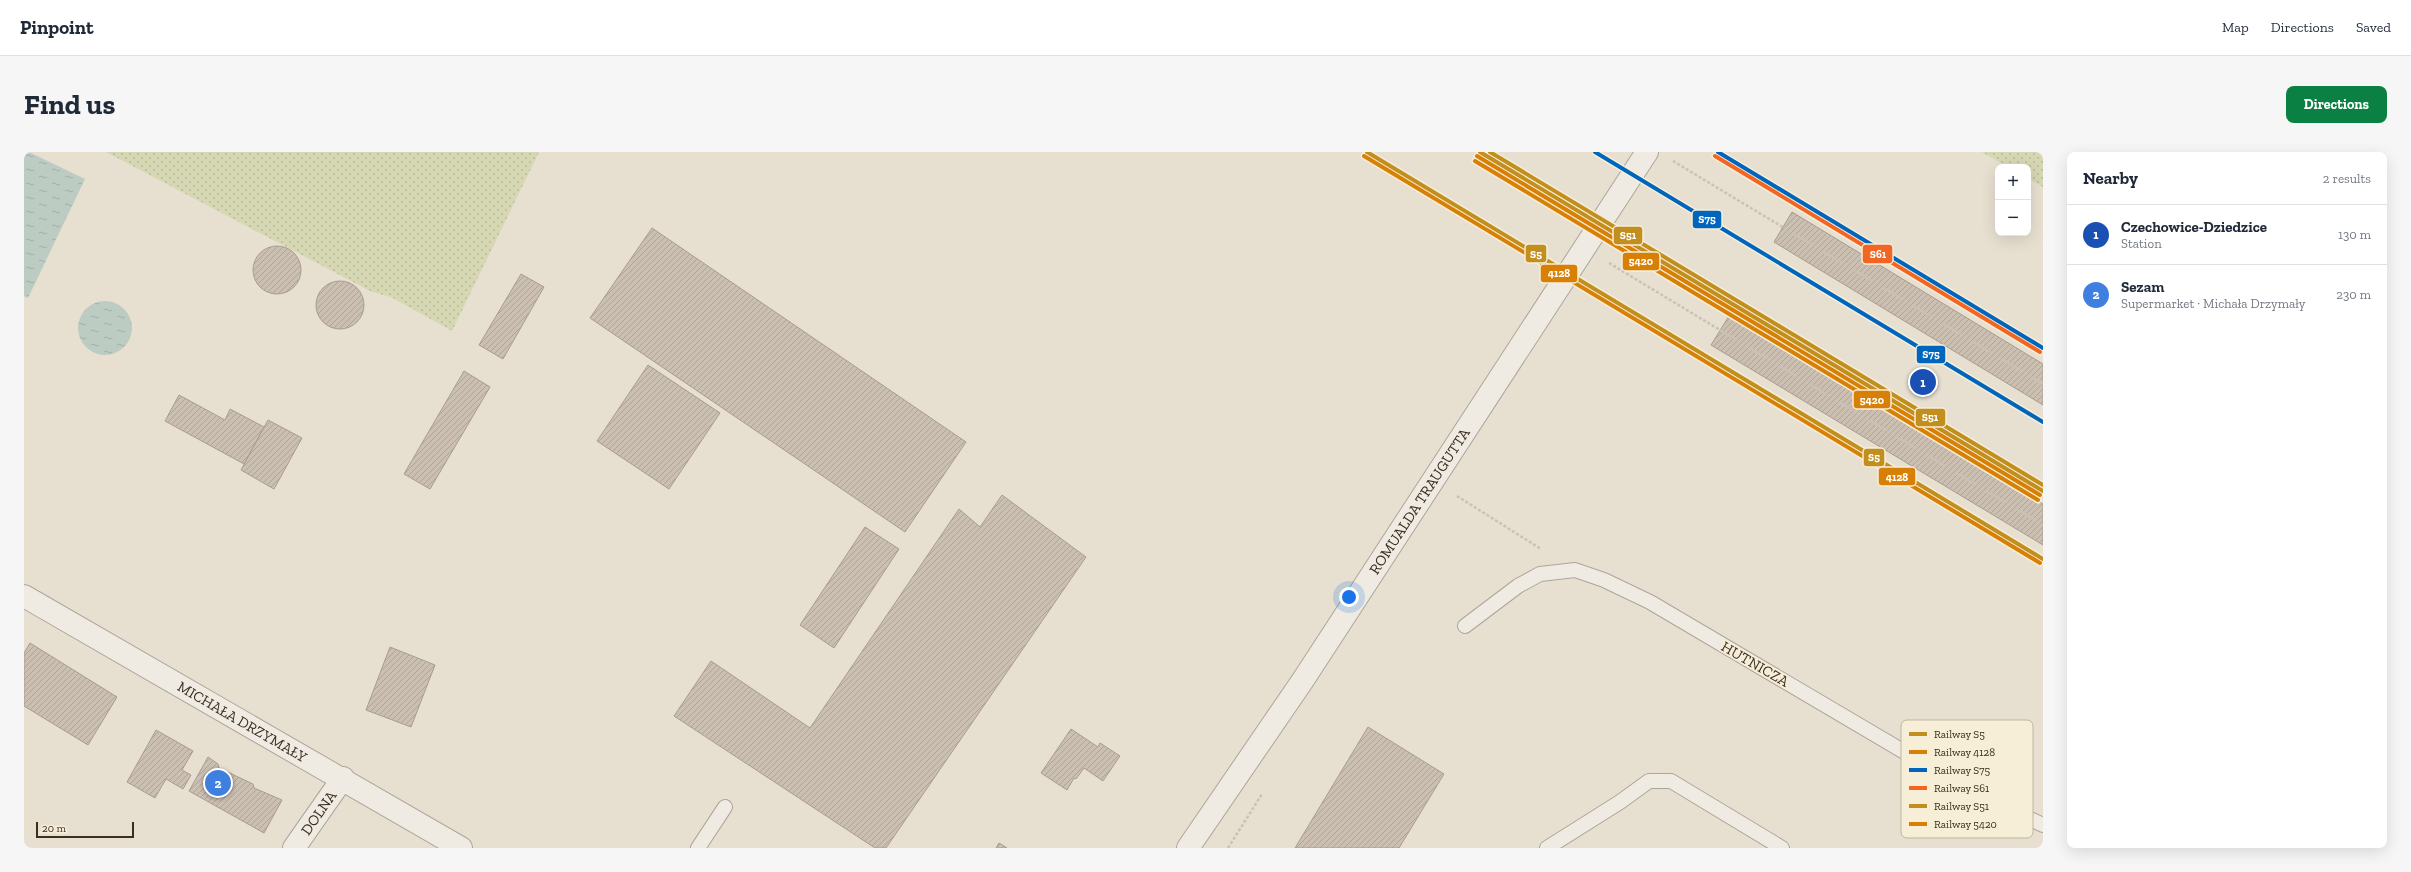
<!DOCTYPE html>
<html lang="en">
<head>
<meta charset="utf-8">
<style>
	:root { --surface:#fff; --page:#f6f6f7; --text:#1f2937; --muted:#747a83; --line:#e0e1e3; --accent:#0b8043 }
	body { margin:0; font-family:"Zilla Slab",serif; background:var(--page); color:var(--text) }
	.controls { position:absolute; right:12px; top:12px; display:grid; overflow:hidden; border-radius:8px; box-shadow:0 4px 16px #0002 }
	.controls button { width:36px; height:36px; display:grid; place-items:center; padding:0; border:0; border-bottom:1px solid var(--line); background:var(--surface); color:var(--text); font:20px sans-serif }
	.scale { position:absolute; left:12px; bottom:10px; width:98px; box-sizing:border-box; padding-left:4px; border:2px solid #3d2e20; border-top:0; font-size:11px; line-height:14px; white-space:nowrap; color:#3d2e20; -webkit-text-stroke:3px #f7eed8; paint-order:stroke }
	.you { position:absolute; left:1325px; top:445px; width:14px; height:14px; margin:-10px; border:3px solid #fff; border-radius:50%; background:#1a73e8; box-shadow:0 0 0 6px #1a73e833 }
	.badge { display:grid; place-items:center; width:26px; height:26px; border-radius:50%; background:var(--accent); color:#fff; font-size:13px; font-weight:700 }
	.pin { position:absolute; translate:-50% -50%; border:2px solid #fff; box-shadow:0 1px 4px #0006 }
	.list { margin:0; padding:0; list-style:none }
	h2 { display:flex; justify-content:space-between; align-items:center; height:52px; margin:0; padding:0 16px; font-size:17px }
	h2 small { font-size:13px; font-weight:400; color:var(--muted) }
	.list li { display:grid; grid-template-columns:26px 1fr auto; gap:12px; align-items:center; box-sizing:border-box; height:60px; padding:0 16px; border-top:1px solid var(--line) }
	.list b { display:block; font-size:15px; white-space:nowrap }
	.list p { margin:0; font-size:13px; white-space:nowrap; color:var(--muted) }
	.list em { font-size:13px; font-style:normal; color:var(--muted) }
	.map { position:relative; flex:none; width:2019px; height:696px; overflow:hidden; border-radius:8px }
	header { display:flex; align-items:center; gap:24px; box-sizing:border-box; height:56px; padding:0 20px; background:var(--surface); border-bottom:1px solid var(--line) }
	header strong { font-size:19px }
	nav { display:flex; gap:22px; margin-inline-start:auto; font-size:14px }
	.intro { display:flex; align-items:center; justify-content:space-between; box-sizing:border-box; height:96px; padding:0 24px }
	h1 { margin:0; font-size:28px }
	.button { padding:10px 18px; border-radius:8px; background:var(--accent); color:#fff; font-size:14px; font-weight:700 }
	main { display:flex; gap:24px; padding:0 24px }
	aside { flex:1; background:var(--surface); border-radius:8px; box-shadow:0 4px 16px #0002 }
	.map>svg:first-child { display:block }
	.grass { fill:url(#grass-dots) }
	.water { fill:url(#water-ripples) }
	.building { fill:url(#building-hatch); stroke:#a89c90 }
	.lines { fill:none; stroke-linecap:round; stroke-linejoin:round }
	.service-casing { stroke:#ada599; stroke-width:16 }
	.minor-casing { stroke:#ada599; stroke-width:24 }
	.tertiary-casing { stroke:#ada599; stroke-width:24 }
	.path { stroke:#c8c2b9; stroke-width:2.5; stroke-dasharray:3 2; stroke-linecap:butt }
	.service { stroke:#efebe3; stroke-width:14 }
	.minor { stroke:#efebe3; stroke-width:22 }
	.tertiary { stroke:#efebe3; stroke-width:22 }
	.rail-1-casing { stroke:#f7eed8; stroke-width:7 }
	.rail-2-casing { stroke:#f7eed8; stroke-width:7 }
	.rail-3-casing { stroke:#f7eed8; stroke-width:7 }
	.rail-4-casing { stroke:#f7eed8; stroke-width:7 }
	.rail-5-casing { stroke:#f7eed8; stroke-width:7 }
	.rail-6-casing { stroke:#f7eed8; stroke-width:7 }
	.rail-1 { stroke:#c28f1f; stroke-width:4 }
	.rail-2 { stroke:#d88006; stroke-width:4 }
	.rail-3 { stroke:#0065bd; stroke-width:4 }
	.rail-4 { stroke:#f26522; stroke-width:4 }
	.rail-5 { stroke:#c28f1f; stroke-width:4 }
	.rail-6 { stroke:#d88006; stroke-width:4 }
	.labels { text-anchor:middle; stroke-width:3.5; stroke-linejoin:round; paint-order:stroke }
	.street-label { font-size:15px; fill:#3d2e20; stroke:#f7eed8 }
	.key { fill:#f7eed8; stroke:#bfb4a1; stroke-width:1 }
	.key-label { font-size:11px; fill:#3d2e20 }
	.line-badge { stroke:#f7eed8; stroke-width:1.5 }
	.badge-label { font-size:11px; text-anchor:middle; font-weight:bold; fill:#fff }
</style>
</head>
<body>
<header>
<strong>Pinpoint</strong>
<nav><a>Map</a><a>Directions</a><a>Saved</a></nav>
</header>
<div class="intro"><h1>Find us</h1><a class="button">Directions</a></div>
<main>
<div class="map">
<svg width="2019" height="696" viewBox="0 0 2019 696">
	<defs>
		<pattern id="grass-dots" width="8" height="8" patternUnits="userSpaceOnUse"><rect width="8" height="8" fill="#d6d7b3"/><path d="M2 2h.1M6 6h.1" fill="none" stroke="#b9b99a" stroke-width="1.8" stroke-linecap="round"/></pattern>
		<pattern id="water-ripples" width="26" height="14" patternUnits="userSpaceOnUse"><rect width="26" height="14" fill="#bcccc2"/><path d="M2 4q2-2 4 0t4 0M15 11q2-2 4 0t4 0" fill="none" stroke="#a2b0a6"/></pattern>
		<pattern id="building-hatch" width="6" height="6" patternUnits="userSpaceOnUse"><rect width="6" height="6" fill="#cbbfb2"/><path d="M-1 1l2-2M0 6l6-6M5 7l2-2" fill="none" stroke="#afa499"/></pattern>
	</defs>
	<rect width="100%" height="100%" fill="#e7e0d1"/>
	<g class="grass">
		<polygon points="82,0 515,0 428,179 367,145 348,140"/>
		<polygon points="1958,0 2019,0 2019,35 2004,26 2004,15 1984,15"/>
	</g>
	<g class="water">
		<polygon points="0,0 5,0 61,27 4,146 0,144"/>
		<circle cx="81" cy="176" r="27"/>
	</g>
	<g class="building">
		<polygon points="1768,60 2019,212 2019,253 1750,90"/>
		<polygon points="628,76 942,290 881,380 566,166"/>
		<circle cx="253" cy="118" r="24"/>
		<polygon points="497,122 520,135 479,207 455,193"/>
		<circle cx="316" cy="153" r="24"/>
		<polygon points="1705,164 2019,352 2019,393 1687,193"/>
		<polygon points="624,213 696,261 645,337 573,289"/>
		<polygon points="440,219 466,235 406,337 380,322"/>
		<polygon points="155,243 201,268 206,257 240,275 220,312 141,269"/>
		<polygon points="244,268 278,286 250,337 217,318"/>
		<polygon points="978,343 1062,405 862,696 851,696 650,564 687,509 786,576 935,357 956,375"/>
		<polygon points="841,375 875,397 810,496 776,473"/>
		<polygon points="6,491 93,545 64,593 0,554 0,501"/>
		<polygon points="366,495 411,513 387,575 342,558"/>
		<polygon points="1344,575 1420,622 1375,696 1271,696"/>
		<polygon points="1047,577 1074,595 1076,591 1096,604 1079,629 1060,616 1052,627 1050,626 1043,638 1017,621"/>
		<polygon points="132,578 169,599 158,618 167,623 159,637 142,627 131,646 103,630"/>
		<polygon points="184,605 194,612 195,616 229,632 230,636 258,648 240,681 165,639"/>
		<polygon points="975,691 983,696 972,696"/>
	</g>
	<g class="lines">
		<defs>
			<g id="service">
				<polyline points="1441,474 1494,434 1516,422 1551,418 1580,428 1626,450 1950,641 2019,673"/>
				<polyline points="674,696 701,655"/>
				<polyline points="1523,696 1596,650 1625,629 1647,629 1758,696"/>
			</g>
			<g id="minor">
				<path id="s1" d="M270 696 319 626"/>
			</g>
			<g id="tertiary">
				<path id="s2" d="M0 444 437 696"/>
				<path id="s3" d="M1164 696 1279 528 1623 0"/>
			</g>
		</defs>
		<use href="#service" class="service-casing"/>
		<use href="#minor" class="minor-casing"/>
		<use href="#tertiary" class="tertiary-casing"/>
		<g class="path">
			<polyline points="1649,9 2019,232"/>
			<polyline points="1585,111 2019,373"/>
			<polyline points="1433,344 1517,397"/>
			<polyline points="1204,696 1238,642"/>
		</g>
		<use href="#service" class="service"/>
		<use href="#minor" class="minor"/>
		<use href="#tertiary" class="tertiary"/>
		<defs>
			<g id="rail-1">
				<polyline points="1343,0 2019,407"/>
				<polyline points="1456,0 2019,339"/>
			</g>
			<g id="rail-2">
				<polyline points="1340,4 2016,411"/>
				<polyline points="1453,4 2016,343"/>
			</g>
			<g id="rail-3">
				<polyline points="1571,0 2019,270"/>
				<polyline points="1694,0 2019,196"/>
			</g>
			<polyline id="rail-4" points="1691,4 2016,200"/>
			<polyline id="rail-5" points="1466,0 2019,333"/>
			<polyline id="rail-6" points="1451,9 2014,348"/>
		</defs>
		<use href="#rail-1" class="rail-1-casing"/>
		<use href="#rail-2" class="rail-2-casing"/>
		<use href="#rail-3" class="rail-3-casing"/>
		<use href="#rail-4" class="rail-4-casing"/>
		<use href="#rail-5" class="rail-5-casing"/>
		<use href="#rail-6" class="rail-6-casing"/>
		<use href="#rail-1" class="rail-1"/>
		<use href="#rail-2" class="rail-2"/>
		<use href="#rail-3" class="rail-3"/>
		<use href="#rail-4" class="rail-4"/>
		<use href="#rail-5" class="rail-5"/>
		<use href="#rail-6" class="rail-6"/>
	</g>
	<g class="labels">
		<g class="street-label">
			<text dy="5" stroke="none"><textPath href="#s3" startOffset="417">ROMUALDA TRAUGUTTA</textPath></text>
			<text transform="translate(1731 512) rotate(30)" y="5">HUTNICZA</text>
			<text dy="5" stroke="none"><textPath href="#s2" startOffset="252">MICHAŁA DRZYMAŁY</textPath></text>
			<text dy="5" stroke="none"><textPath href="#s1" startOffset="43">DOLNA</textPath></text>
		</g>
	</g>
	<rect x="1877" y="568" width="132" height="118" rx="6" class="key"/>
	<rect x="1885" y="580" width="18" height="4" fill="#c28f1f"/>
	<rect x="1885" y="598" width="18" height="4" fill="#d88006"/>
	<rect x="1885" y="616" width="18" height="4" fill="#0065bd"/>
	<rect x="1885" y="634" width="18" height="4" fill="#f26522"/>
	<rect x="1885" y="652" width="18" height="4" fill="#c28f1f"/>
	<rect x="1885" y="670" width="18" height="4" fill="#d88006"/>
	<g class="key-label">
		<text x="1910" y="586">Railway S5</text>
		<text x="1910" y="604">Railway 4128</text>
		<text x="1910" y="622">Railway S75</text>
		<text x="1910" y="640">Railway S61</text>
		<text x="1910" y="658">Railway S51</text>
		<text x="1910" y="676">Railway 5420</text>
	</g>
	<g class="line-badge">
		<rect x="1668" y="58" width="30" height="19" rx="4" fill="#0065bd"/>
		<rect x="1589" y="74" width="30" height="19" rx="4" fill="#c28f1f"/>
		<rect x="1501" y="92" width="22" height="19" rx="4" fill="#c28f1f"/>
		<rect x="1838" y="92" width="31" height="20" rx="4" fill="#f26522"/>
		<rect x="1598" y="100" width="38" height="19" rx="4" fill="#d88006"/>
		<rect x="1516" y="112" width="38" height="19" rx="4" fill="#d88006"/>
		<rect x="1892" y="193" width="30" height="19" rx="4" fill="#0065bd"/>
		<rect x="1829" y="238" width="38" height="19" rx="4" fill="#d88006"/>
		<rect x="1891" y="256" width="31" height="19" rx="4" fill="#c28f1f"/>
		<rect x="1839" y="296" width="22" height="19" rx="4" fill="#c28f1f"/>
		<rect x="1854" y="315" width="38" height="19" rx="4" fill="#d88006"/>
	</g>
	<g class="badge-label">
		<text x="1683" y="71">S75</text>
		<text x="1604" y="87">S51</text>
		<text x="1512" y="106">S5</text>
		<text x="1854" y="106">S61</text>
		<text x="1617" y="113">5420</text>
		<text x="1535" y="125">4128</text>
		<text x="1907" y="206">S75</text>
		<text x="1848" y="252">5420</text>
		<text x="1906" y="269">S51</text>
		<text x="1850" y="309">S5</text>
		<text x="1873" y="329">4128</text>
	</g>
</svg>
<div class="controls">
<button>+</button>
<button>−</button>
</div>
<div class="scale">20 m</div>
<div class="you"></div>
<div class="pin badge" style="left:1899px;top:230px;background:#1a4fb4">1</div>
<div class="pin badge" style="left:194px;top:631px;background:#3f7fe0">2</div>
</div>
<aside>
<h2>Nearby<small>2 results</small></h2>
<ul class="list">
<li><span class="badge" style="background:#1a4fb4">1</span><div><b>Czechowice-Dziedzice</b><p>Station</p></div><em>130 m</em></li>
<li><span class="badge" style="background:#3f7fe0">2</span><div><b>Sezam</b><p>Supermarket · Michała Drzymały</p></div><em>230 m</em></li>
</ul>
</aside>
</main>
</body>
</html>
